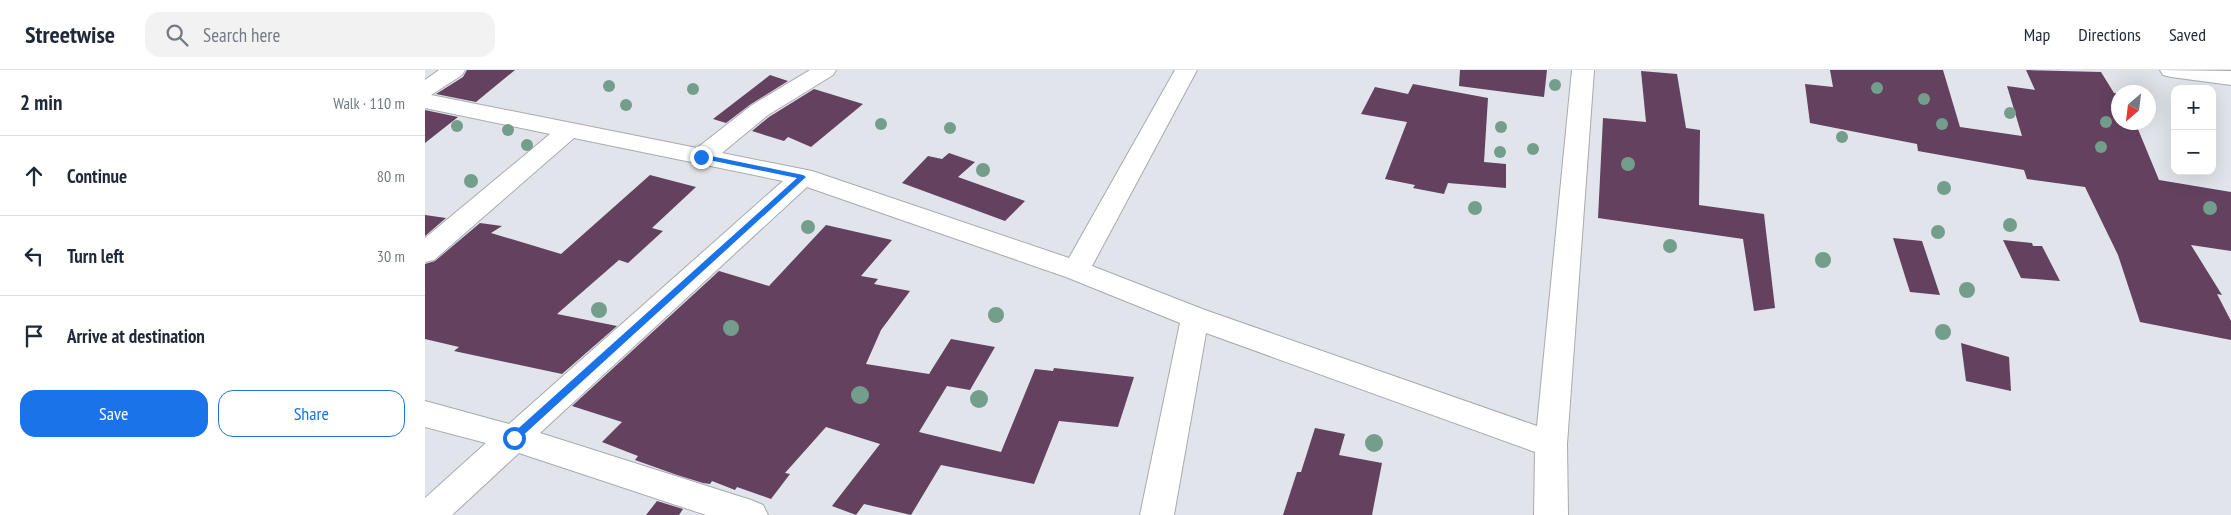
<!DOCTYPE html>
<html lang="en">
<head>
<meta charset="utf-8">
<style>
	:root { --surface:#fff; --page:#f2f2f3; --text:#1f2937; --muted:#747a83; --line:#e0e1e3; --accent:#1a73e8 }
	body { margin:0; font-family:"PT Sans Narrow",sans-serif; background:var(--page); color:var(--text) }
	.controls { position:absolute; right:15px; top:15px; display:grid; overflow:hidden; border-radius:10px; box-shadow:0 5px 20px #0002 }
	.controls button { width:45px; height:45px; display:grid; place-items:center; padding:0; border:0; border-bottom:1px solid var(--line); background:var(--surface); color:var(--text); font:25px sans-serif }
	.compass { position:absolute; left:1686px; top:15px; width:45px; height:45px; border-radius:50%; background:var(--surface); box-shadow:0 5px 20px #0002; rotate:208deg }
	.stop { position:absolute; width:15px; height:15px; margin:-11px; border:4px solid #1a73e8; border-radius:50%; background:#fff }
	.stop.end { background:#1a73e8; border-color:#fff; box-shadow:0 1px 5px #0008 }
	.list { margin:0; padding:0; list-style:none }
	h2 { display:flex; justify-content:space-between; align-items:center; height:65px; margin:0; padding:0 20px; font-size:21px }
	h2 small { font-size:16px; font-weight:400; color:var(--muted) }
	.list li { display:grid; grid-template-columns:32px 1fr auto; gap:15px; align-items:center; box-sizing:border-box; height:80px; padding:0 20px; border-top:1px solid var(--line) }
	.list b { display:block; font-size:19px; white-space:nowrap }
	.list em { font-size:16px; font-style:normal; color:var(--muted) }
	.actions { display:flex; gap:10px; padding:15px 20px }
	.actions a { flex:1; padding:11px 0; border:1px solid var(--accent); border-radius:15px; text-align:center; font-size:18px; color:var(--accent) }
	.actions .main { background:var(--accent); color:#fff }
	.icon { flex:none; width:28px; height:28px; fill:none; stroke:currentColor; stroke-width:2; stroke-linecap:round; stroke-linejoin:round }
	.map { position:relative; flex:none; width:1806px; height:445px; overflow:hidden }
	header { display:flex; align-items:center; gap:30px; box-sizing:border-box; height:70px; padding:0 25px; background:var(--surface); border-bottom:1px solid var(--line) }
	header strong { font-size:24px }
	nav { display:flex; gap:28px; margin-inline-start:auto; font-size:18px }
	.search { width:350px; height:45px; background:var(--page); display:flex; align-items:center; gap:12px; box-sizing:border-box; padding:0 18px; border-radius:15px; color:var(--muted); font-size:19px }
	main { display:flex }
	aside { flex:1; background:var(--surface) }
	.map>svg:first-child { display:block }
	.building { fill:#63415f }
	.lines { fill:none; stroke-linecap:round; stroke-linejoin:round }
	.minor-casing { stroke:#a7aaaf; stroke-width:2 }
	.minor { fill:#fff; fill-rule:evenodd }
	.tree { fill:#749e8c }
	.route { fill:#1a73e8 }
</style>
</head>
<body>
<header>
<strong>Streetwise</strong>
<div class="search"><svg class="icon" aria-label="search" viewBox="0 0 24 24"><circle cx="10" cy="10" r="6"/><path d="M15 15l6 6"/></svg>Search here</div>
<nav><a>Map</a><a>Directions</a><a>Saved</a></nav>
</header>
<main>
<aside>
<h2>2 min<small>Walk · 110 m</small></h2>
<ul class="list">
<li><svg class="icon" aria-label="ahead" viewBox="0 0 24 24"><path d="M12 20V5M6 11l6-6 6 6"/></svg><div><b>Continue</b></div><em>80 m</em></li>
<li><svg class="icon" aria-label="left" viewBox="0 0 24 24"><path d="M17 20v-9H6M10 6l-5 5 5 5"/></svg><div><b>Turn left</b></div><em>30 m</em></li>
<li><svg class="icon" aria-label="arrive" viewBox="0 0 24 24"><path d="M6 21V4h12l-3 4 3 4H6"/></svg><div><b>Arrive at destination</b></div></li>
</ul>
<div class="actions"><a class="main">Save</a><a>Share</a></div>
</aside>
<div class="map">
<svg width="1806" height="445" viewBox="0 0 1806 445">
	<rect width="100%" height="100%" fill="#e1e4ea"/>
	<g class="building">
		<polygon points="42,0 90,0 51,32 11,24 38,7"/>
		<polygon points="1035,0 1122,0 1119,27 1034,16"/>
		<polygon points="1405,0 1518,0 1535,57 1597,66 1582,16 1610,20 1601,0 1676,2 1689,23 1694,24 1694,52 1710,52 1734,110 1806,122 1806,181 1766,175 1797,225 1792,224 1806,251 1806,270 1715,252 1693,185 1660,117 1602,109 1599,100 1493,81 1492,74 1385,53 1380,14 1408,17"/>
		<polygon points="1216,1 1252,4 1261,58 1275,60 1274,135 1339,144 1350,238 1329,241 1318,169 1173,148 1178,48 1221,52"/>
		<polygon points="345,5 363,11 326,34 301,53 288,49"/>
		<polygon points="988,14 1063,28 1059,92 1081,94 1081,118 1023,113 1019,124 988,118 990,115 960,109 982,52 936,44 950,17 983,24"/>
		<polygon points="389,19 438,34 386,77 363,67 359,71 327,61 344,47"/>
		<polygon points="0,40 33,47 0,73"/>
		<polygon points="524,83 550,92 533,107 600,131 580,151 477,113 503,86 517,89"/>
		<polygon points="225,105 271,117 227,158 238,161 203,193 194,190 132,244 192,256 137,304 29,281 34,277 0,269 0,194 10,191 55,153 77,156 66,163 136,184"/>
		<polygon points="0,145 21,148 0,166"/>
		<polygon points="401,155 467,170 436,206 453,209 449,214 485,221 456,260 441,294 504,304 526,269 570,277 545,320 522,316 494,362 576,382 610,299 628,301 629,298 709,307 693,357 634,351 609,414 516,395 486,445 439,434 431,445 407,436 455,374 401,357 360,403 365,404 346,429 312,417 310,420 287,411 285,414 278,413 252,405 210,390 213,386 177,372 197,352 147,336 294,201 344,216"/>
		<polygon points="1468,168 1497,171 1515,225 1485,222"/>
		<polygon points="1578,170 1607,173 1608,176 1617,176 1635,211 1596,208"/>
		<polygon points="1536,273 1584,287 1586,321 1541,311"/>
		<polygon points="890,358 920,364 914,385 957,393 947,445 858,445 872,402 876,402"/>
		<polygon points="232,431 258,439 254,445 221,445"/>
	</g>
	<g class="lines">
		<defs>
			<g id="minor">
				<polygon points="14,0 40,0 37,5 6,25 272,78 327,35 385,0 411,0 408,5 343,45 297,83 387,101 644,188 750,0 772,0 667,196 780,240 1112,356 1147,0 1169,0 1142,374 1143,445 1109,445 1110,382 781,263 749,445 715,445 755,253 641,207 382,117 115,363 326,430 338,435 343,445 281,445 94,383 27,445 0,445 0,428 61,373 0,357 0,331 84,354 358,111 149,68 9,190 0,192 0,168 125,64 0,38 0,10"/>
				<polygon points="1735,0 1806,1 1806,15 1746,7 1738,5"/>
			</g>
		</defs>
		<use href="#minor" class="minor-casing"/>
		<use href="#minor" class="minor"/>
	</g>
	<g class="tree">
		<circle cx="1130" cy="15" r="6"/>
		<circle cx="184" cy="16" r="6"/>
		<circle cx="1452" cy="18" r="6"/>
		<circle cx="268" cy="19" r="6"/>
		<circle cx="1499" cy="29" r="6"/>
		<circle cx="201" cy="35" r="6"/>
		<circle cx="1585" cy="43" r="6"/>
		<circle cx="1681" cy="52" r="6"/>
		<circle cx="456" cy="54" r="6"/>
		<circle cx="1517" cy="54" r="6"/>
		<circle cx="32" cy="56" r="6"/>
		<circle cx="1076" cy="57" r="6"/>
		<circle cx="525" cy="58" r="6"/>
		<circle cx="83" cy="60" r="6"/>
		<circle cx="1417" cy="67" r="6"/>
		<circle cx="102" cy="75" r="6"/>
		<circle cx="1676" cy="77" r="6"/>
		<circle cx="1108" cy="79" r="6"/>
		<circle cx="1075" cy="82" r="6"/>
		<circle cx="1203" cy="94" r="7"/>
		<circle cx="558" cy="100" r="7"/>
		<circle cx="46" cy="111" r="7"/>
		<circle cx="1519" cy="118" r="7"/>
		<circle cx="1050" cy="138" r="7"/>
		<circle cx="1785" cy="138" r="7"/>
		<circle cx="1585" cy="155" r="7"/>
		<circle cx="383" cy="157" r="7"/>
		<circle cx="1513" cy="162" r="7"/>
		<circle cx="1245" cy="176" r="7"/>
		<circle cx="1398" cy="190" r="8"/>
		<circle cx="1542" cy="220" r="8"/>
		<circle cx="174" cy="240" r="8"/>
		<circle cx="571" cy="245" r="8"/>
		<circle cx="306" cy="258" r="8"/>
		<circle cx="1518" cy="262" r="8"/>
		<circle cx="435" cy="325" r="9"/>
		<circle cx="554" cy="329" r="9"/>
		<circle cx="949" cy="373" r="9"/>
	</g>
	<polygon class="route" points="276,84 378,105 381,107 93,370 86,370 86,365 372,108 274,88 274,85"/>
</svg>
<div class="controls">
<button>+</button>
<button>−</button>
</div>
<svg class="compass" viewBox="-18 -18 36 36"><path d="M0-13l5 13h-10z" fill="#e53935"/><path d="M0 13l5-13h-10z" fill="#747a83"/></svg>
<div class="stop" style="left:89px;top:368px"></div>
<div class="stop end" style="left:276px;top:87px"></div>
</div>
</main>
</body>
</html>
